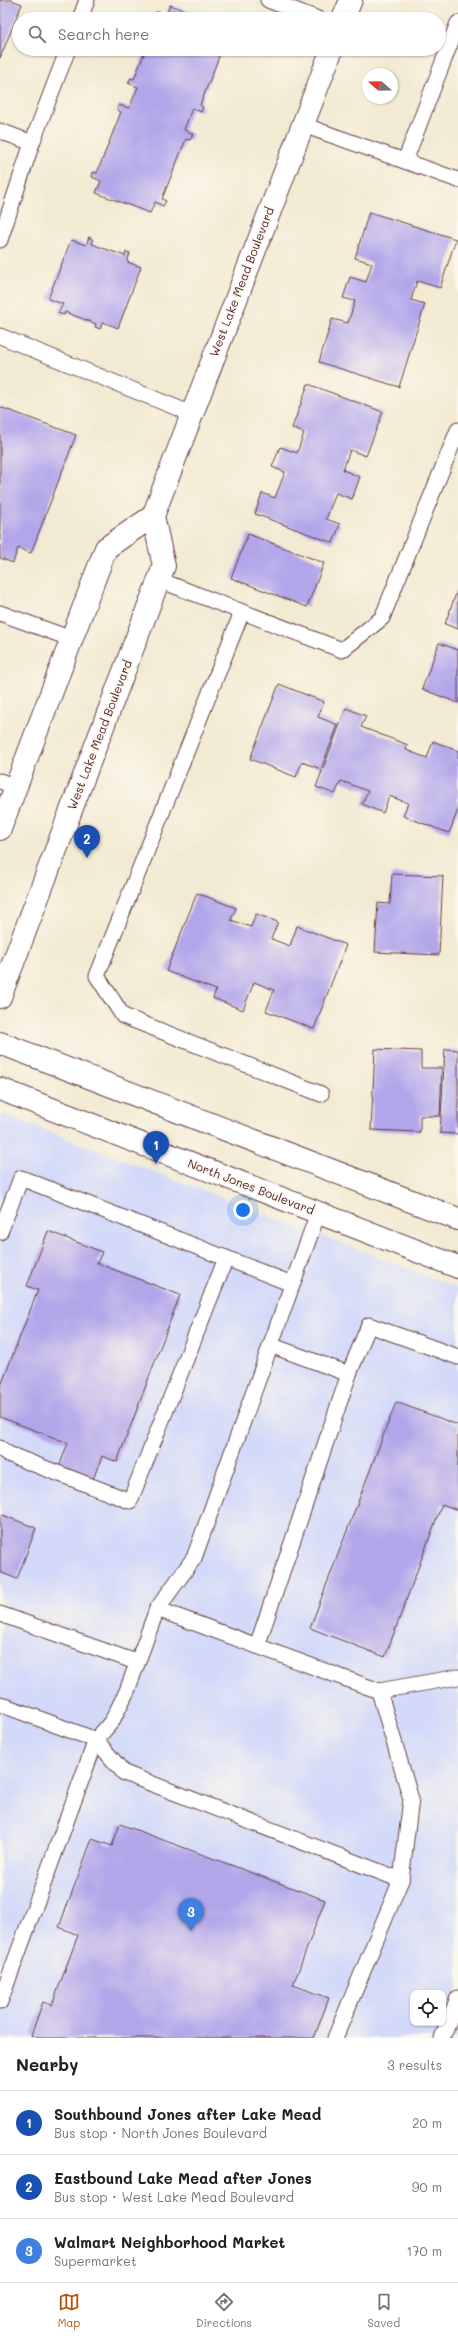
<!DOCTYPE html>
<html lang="en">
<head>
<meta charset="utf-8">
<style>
	:root { --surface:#fff; --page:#f6f6f6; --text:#202124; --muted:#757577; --line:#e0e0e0; --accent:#b45309 }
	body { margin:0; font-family:Mali,sans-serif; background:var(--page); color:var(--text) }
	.controls { position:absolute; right:12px; bottom:12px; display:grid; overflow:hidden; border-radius:8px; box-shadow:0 1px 3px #0004 }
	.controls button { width:36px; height:36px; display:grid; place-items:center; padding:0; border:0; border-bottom:1px solid var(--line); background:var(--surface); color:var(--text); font:20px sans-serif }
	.compass { position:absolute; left:362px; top:68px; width:36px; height:36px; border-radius:50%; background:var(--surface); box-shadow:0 1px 3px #0004; rotate:290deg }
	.you { position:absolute; left:243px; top:1210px; width:14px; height:14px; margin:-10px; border:3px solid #fff; border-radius:50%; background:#1a73e8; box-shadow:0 0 0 6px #1a73e833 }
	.badge { display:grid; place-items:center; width:26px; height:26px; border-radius:50%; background:var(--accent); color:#fff; font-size:13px; font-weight:700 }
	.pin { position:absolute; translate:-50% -33px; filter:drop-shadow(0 1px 2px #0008) }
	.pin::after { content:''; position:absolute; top:21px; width:14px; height:12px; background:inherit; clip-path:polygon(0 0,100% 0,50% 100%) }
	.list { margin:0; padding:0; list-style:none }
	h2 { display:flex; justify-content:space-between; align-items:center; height:52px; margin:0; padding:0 16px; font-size:17px }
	h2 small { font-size:13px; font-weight:400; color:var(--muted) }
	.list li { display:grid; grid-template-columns:26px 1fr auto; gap:12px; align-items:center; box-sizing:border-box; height:64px; padding:0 16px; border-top:1px solid var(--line) }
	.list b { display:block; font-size:15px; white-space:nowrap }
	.list p { margin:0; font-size:13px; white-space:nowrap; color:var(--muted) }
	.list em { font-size:13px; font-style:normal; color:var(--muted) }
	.icon { flex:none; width:22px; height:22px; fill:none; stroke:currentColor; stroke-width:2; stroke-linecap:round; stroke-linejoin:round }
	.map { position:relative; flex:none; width:458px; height:2038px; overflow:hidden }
	.search { position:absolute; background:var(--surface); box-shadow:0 1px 3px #0004; left:12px; right:12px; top:12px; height:44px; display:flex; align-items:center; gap:10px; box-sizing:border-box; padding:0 14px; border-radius:22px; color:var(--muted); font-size:15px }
	.sheet { height:244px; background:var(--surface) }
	nav { display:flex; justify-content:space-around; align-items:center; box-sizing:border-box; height:56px; border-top:1px solid var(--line); background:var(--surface); font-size:11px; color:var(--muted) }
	nav a { display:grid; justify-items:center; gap:2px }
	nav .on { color:var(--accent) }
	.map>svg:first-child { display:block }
	.built { fill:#d2d9f9; fill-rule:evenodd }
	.building { fill:#b2a6ea }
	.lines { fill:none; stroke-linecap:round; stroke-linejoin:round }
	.lane-casing { stroke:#633d44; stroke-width:17 }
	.primary-casing { stroke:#633d44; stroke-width:24 }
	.lane { stroke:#fff; stroke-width:15 }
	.primary { stroke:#fff; stroke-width:22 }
	.labels { text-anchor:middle; stroke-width:3; stroke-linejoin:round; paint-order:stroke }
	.street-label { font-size:12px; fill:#4a1f2b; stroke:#fbf7ec }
</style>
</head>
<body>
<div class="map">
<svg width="458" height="2038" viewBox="0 0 458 2038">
	<rect width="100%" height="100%" fill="#fbf7ec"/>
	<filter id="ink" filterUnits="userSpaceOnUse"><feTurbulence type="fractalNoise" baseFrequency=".025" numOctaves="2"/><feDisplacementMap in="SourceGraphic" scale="8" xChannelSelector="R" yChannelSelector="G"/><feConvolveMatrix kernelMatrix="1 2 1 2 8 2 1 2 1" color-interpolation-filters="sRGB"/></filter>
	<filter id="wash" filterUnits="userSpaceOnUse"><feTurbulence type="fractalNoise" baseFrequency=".012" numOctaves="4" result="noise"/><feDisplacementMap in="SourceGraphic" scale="16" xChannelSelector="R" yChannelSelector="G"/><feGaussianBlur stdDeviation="0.9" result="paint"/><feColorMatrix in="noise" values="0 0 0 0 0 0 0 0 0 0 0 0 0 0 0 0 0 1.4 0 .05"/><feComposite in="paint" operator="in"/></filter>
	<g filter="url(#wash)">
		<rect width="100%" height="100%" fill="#f2ead2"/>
		<path class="built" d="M6 1115 458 1288V2038H0V1117ZM413 1993H443V2023H413Z"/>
		<g id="blocks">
			<g class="building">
				<polygon points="0,0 11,0 22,4 0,58"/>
				<polygon points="170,5 198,15 207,19 154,17 156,12 166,15"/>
				<polygon points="146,49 222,49 200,105 203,107 201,112 192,108 184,130 193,134 190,140 186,139 162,199 166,201 163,206 155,202 150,213 96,193 101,181 92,177 93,172 97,173 121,112 117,110 119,105 129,108 138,87 128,83 131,78 134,79"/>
				<polygon points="369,212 456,239 440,288 417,281 411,300 425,304 399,387 319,362 332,319 348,323 355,301 343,298 350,277 366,282 372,263 355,258"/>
				<polygon points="89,237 93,240 92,244 125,256 126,252 130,253 127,262 141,267 118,328 103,322 100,329 95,327 96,324 65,312 64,315 58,313 63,304 48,299 71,240 86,245"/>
				<polygon points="308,384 383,412 366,456 350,450 343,470 360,477 352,499 336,493 326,519 340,524 333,543 255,514 262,493 275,498 285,472 272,467 280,447 297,453 304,433 292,428"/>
				<polygon points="0,407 76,435 31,553 18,548 13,563 0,558"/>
				<polygon points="248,534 324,563 307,607 231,578"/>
				<polygon points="458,588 458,629 445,624"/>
				<polygon points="439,643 458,650 458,703 422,689"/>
				<polygon points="279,684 324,702 318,717 338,725 321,769 302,762 296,777 250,759"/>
				<polygon points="346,708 366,716 361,727 408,745 406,750 427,758 433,741 458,751 458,810 449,833 403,816 408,803 389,796 383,813 362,804 368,791 341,781 335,794 316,787"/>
				<polygon points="392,874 443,876 439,955 375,952 378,903 390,904"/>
				<polygon points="197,893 236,908 231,920 251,927 256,914 278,922 271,939 290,946 297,926 346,945 314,1029 266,1011 274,990 254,982 243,1010 213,998 216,990 166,971"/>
				<polygon points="375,1049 421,1051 421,1068 442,1068 440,1116 420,1116 420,1132 371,1130"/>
				<polygon points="445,1049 458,1050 458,1134 440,1133"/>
				<polygon points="48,1231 102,1252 97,1263 180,1295 117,1462 102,1456 92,1482 58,1470 68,1443 0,1417 0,1388 38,1290 27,1286"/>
				<polygon points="396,1402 458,1425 458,1510 442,1504 385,1657 310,1628"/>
				<polygon points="0,1514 36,1528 17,1579 0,1572"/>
				<polygon points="120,1824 325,1900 293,1985 329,1998 314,2038 39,2038 31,2035 43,2002 52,2005 78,1935 59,1927 92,1839 112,1846"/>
			</g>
		</g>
	</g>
	<g filter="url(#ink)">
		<use href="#blocks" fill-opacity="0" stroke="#633d44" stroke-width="1"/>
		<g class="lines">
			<defs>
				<g id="lane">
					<polyline points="268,0 318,19"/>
					<polyline points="80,19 87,0"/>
					<polyline points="303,125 458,180"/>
					<polyline points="0,131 32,143"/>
					<polyline points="405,161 458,23"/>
					<polyline points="0,240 32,143 68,49"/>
					<polyline points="0,336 192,414"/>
					<polyline points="159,580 342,650 382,618 458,430"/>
					<polyline points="242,612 97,976 123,1016 321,1094"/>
					<polyline points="0,613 72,639"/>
					<polyline points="0,781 16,787"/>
					<polyline points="0,1232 21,1178 292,1284"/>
					<polyline points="270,1345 349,1374"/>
					<polyline points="0,1448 8,1454 130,1501 226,1258"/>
					<polyline points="157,1609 379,1691 411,1799 401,1880"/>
					<polyline points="0,1614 136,1662"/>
					<polyline points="257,1646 349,1374 369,1325 458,1357"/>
					<polyline points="379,1691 458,1677"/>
					<polyline points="0,1704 96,1740 124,1773 401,1880 335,2038"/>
					<polyline points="0,2002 96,1740 112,1721 127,1691 157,1609 194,1558 318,1213"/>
					<polyline points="442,2038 458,1998"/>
				</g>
				<g id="primary">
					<polyline points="343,19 351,0"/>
					<polyline points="0,829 106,548 153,516"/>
					<polyline points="0,997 164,566 153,516 332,49"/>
					<polyline points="0,1043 458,1219"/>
					<polyline points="0,1089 458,1267"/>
				</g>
			</defs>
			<use href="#lane" class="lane-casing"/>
			<use href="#primary" class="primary-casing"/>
			<use href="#lane" class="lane"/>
			<use href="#primary" class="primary"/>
		</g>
	</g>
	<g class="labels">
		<g class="street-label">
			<text transform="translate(242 282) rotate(-69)" y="4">West Lake Mead Boulevard</text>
			<text transform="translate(100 735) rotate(-69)" y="4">West Lake Mead Boulevard</text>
			<text transform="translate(251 1187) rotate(21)" y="4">North Jones Boulevard</text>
		</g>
	</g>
</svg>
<div class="controls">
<button><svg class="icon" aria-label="locate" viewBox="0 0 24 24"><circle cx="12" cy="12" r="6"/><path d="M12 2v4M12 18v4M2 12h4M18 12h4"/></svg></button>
</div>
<svg class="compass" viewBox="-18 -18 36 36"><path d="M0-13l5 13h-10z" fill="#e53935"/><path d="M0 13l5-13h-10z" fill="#757577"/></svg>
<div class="you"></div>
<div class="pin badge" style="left:156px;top:1164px;background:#1a4fb4">1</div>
<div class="pin badge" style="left:87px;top:858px;background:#1a4fb4">2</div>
<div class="pin badge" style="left:191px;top:1931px;background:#3f7fe0">3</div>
<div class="search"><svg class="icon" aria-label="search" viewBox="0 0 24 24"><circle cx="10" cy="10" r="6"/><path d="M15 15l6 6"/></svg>Search here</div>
</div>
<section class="sheet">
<h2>Nearby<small>3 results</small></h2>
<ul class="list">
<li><span class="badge" style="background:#1a4fb4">1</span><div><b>Southbound Jones after Lake Mead</b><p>Bus stop · North Jones Boulevard</p></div><em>20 m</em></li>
<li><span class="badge" style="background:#1a4fb4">2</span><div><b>Eastbound Lake Mead after Jones</b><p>Bus stop · West Lake Mead Boulevard</p></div><em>90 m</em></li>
<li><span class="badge" style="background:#3f7fe0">3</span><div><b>Walmart Neighborhood Market</b><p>Supermarket</p></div><em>170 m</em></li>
</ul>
</section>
<nav>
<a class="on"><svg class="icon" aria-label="map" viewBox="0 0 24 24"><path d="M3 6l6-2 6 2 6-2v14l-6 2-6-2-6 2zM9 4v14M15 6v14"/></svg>Map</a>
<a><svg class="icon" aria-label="directions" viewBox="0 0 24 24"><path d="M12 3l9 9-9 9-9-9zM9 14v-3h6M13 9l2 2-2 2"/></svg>Directions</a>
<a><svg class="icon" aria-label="saved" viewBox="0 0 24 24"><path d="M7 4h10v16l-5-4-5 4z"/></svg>Saved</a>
</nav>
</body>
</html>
